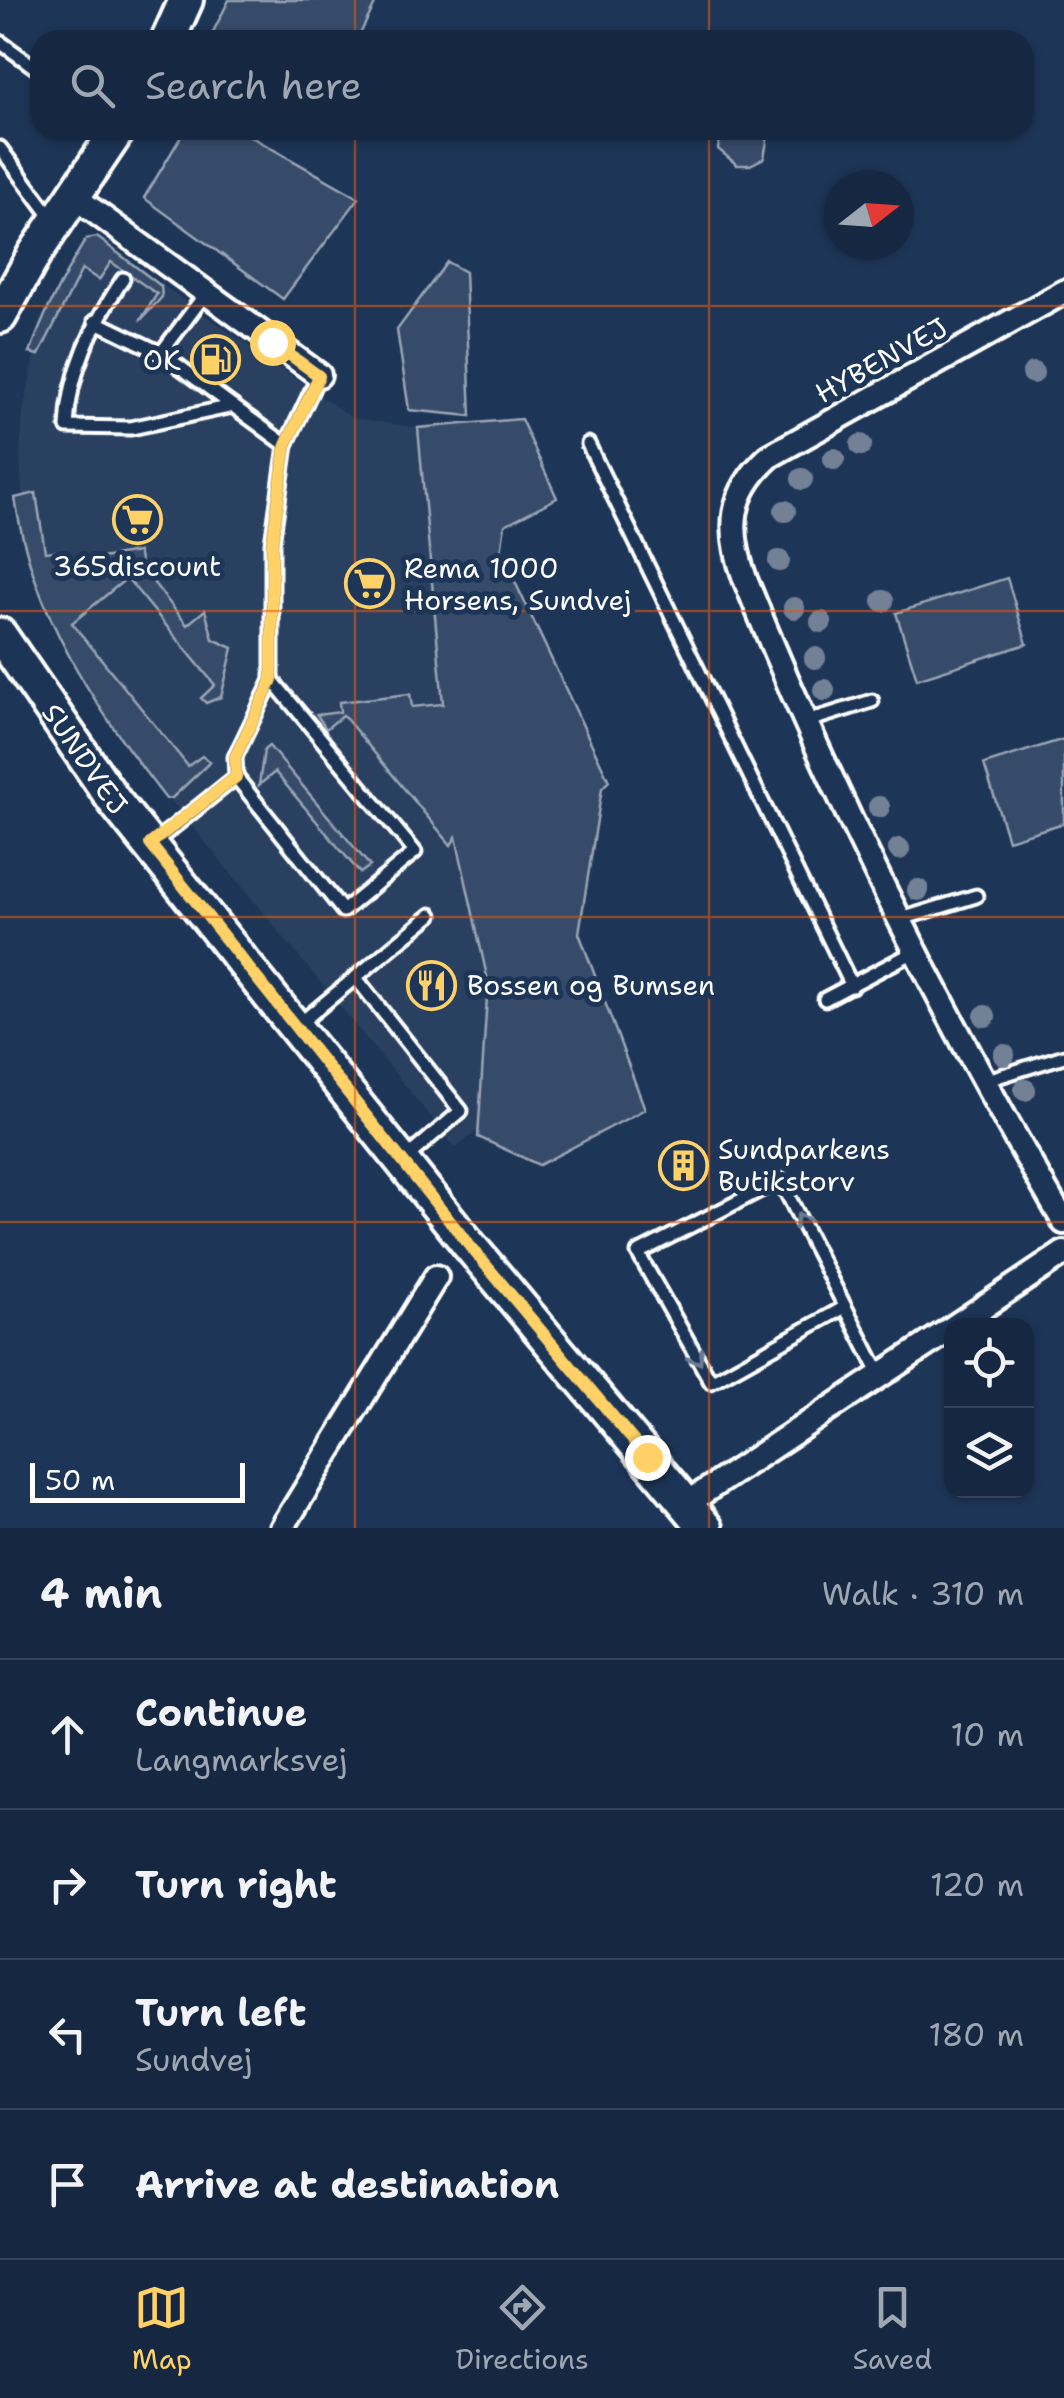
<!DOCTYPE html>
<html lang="en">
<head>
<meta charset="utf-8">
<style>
	:root { --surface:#162841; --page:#1f3048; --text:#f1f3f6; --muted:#9ea6b1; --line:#35445a; --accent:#ffd166 }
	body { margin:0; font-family:"Shantell Sans",sans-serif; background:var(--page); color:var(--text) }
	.controls { position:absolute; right:30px; bottom:30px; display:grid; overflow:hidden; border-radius:20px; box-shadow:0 2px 8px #0004 }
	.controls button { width:90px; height:90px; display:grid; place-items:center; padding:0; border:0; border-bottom:2px solid var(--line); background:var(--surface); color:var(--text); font:50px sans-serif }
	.compass { position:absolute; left:824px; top:170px; width:90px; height:90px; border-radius:50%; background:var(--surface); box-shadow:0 2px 8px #0004; rotate:73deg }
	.scale { position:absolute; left:30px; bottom:25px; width:215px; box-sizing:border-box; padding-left:10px; border:5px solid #fff; border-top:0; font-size:28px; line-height:35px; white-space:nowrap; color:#fff; -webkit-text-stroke:8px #1d3557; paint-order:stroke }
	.stop { position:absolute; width:30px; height:30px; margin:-22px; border:8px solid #ffd166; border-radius:50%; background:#fff }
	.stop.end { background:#ffd166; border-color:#fff; box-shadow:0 2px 10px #0008 }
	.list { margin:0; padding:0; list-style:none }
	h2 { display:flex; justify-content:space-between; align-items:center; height:130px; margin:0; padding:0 40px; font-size:42px }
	h2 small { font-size:32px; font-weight:400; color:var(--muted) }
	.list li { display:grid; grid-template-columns:65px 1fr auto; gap:30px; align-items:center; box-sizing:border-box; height:150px; padding:0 40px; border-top:2px solid var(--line) }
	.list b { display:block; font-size:38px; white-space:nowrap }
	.list p { margin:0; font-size:32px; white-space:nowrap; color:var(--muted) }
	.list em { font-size:32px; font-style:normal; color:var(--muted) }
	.icon { flex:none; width:55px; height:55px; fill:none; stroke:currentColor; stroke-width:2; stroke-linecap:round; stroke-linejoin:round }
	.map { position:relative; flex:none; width:1064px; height:1528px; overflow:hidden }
	.search { position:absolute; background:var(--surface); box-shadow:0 2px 8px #0004; left:30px; right:30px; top:30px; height:110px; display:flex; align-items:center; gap:25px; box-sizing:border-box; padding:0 35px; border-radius:30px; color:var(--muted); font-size:38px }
	.sheet { height:730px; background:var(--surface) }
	nav { display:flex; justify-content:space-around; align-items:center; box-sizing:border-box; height:140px; border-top:2px solid var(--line); background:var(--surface); font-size:28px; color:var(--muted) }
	nav a { display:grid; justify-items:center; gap:5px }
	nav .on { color:var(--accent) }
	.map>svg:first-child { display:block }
	.built { fill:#2a4161 }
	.green { fill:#364b69; stroke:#9aa5b4; stroke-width:2.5 }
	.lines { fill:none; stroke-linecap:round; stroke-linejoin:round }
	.lane-casing { stroke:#fff; stroke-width:19 }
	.street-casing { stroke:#fff; stroke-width:30 }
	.secondary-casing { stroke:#fff; stroke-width:40 }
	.lane { stroke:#1d3557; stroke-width:11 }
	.street { stroke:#1d3557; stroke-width:22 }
	.secondary { stroke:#1d3557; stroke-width:32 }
	.tree { fill:#738196 }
	.oneway { stroke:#6c7c92 }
	.route { stroke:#ffd166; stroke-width:12 }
	.grid { fill:none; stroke:#e8590c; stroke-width:2.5; stroke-opacity:0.55 }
	.labels { text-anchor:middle; stroke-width:10; stroke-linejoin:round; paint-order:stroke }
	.poi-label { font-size:28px; fill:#fff; stroke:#1d3557; text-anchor:start }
	.street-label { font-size:28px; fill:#fff; stroke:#1d3557 }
</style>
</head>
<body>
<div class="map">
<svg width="1064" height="1528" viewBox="0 0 1064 1528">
	<rect width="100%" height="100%" fill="#1d3557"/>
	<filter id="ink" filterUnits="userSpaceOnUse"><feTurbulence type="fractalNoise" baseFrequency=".01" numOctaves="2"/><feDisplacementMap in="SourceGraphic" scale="20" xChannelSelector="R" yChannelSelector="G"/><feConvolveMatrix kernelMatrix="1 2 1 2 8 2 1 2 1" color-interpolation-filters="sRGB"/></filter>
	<g filter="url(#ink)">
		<polygon class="built" points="108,247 352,418 418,428 456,835 488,981 481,1128 456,1148 161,788 108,717 23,505 20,456 23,413 36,349 85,253"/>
		<g class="green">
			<polygon points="229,0 377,0 357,40 209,40"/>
			<polygon points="185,130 239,130 359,198 283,299 144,198"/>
			<polygon points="720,130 769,130 764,158 750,165 737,165 718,149"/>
			<path d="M97 237 161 286 162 297 140 321 157 294 111 262 99 280 82 269 39 355 30 353C44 312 64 275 86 239Z"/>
			<polygon points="447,262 465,272 471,416 409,410 397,330"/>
			<polygon points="521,419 557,498 505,525 501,552 609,781 602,788 579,933 645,1109 539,1165 478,1137 488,981 456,837 451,845 343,715 326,729 317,715 340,712 339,702 410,694 412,707 443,704 418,428"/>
			<path d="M36 493 45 552 55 551 58 565 138 552 142 568 187 625 205 610 213 639 233 648 221 697 206 703 201 698 215 685 127 578 72 623 188 766 202 756 210 762 172 798 166 799C95 708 32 614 15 498Z"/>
			<polygon points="1007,578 1027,644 917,679 896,613"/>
			<polygon points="1064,739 1064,823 1008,840 984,764"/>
			<polygon points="269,746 370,866 360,873 275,772 259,785 264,750"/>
		</g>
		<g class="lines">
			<defs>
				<g id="lane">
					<polyline points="0,42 40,71"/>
					<polyline points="0,148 55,222"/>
					<path d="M123 279C93 324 69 371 67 427L131 428 233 406"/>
					<polyline points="95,321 161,353 286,445"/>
					<polyline points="161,353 206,293"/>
					<polyline points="588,444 852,986"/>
					<polyline points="805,722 872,701"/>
					<polyline points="236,777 343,911 415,852 272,680"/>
					<polyline points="152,844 236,777 235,757 272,680 272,543 286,445 319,375"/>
					<polyline points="898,920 976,896"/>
					<polyline points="356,978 461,1111 405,1159"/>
					<polyline points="825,999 914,952"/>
					<polyline points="298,1025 431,915"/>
					<polyline points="984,1081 1064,1056"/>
					<polyline points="845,1307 711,1382 638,1253 780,1180 880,1375"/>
				</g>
				<g id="street">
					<polyline points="76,198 319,375"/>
					<path d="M1064 292 770 456C729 493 727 529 745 579 835 802 943 1015 1064 1222"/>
					<polyline points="955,1326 1064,1253"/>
					<polyline points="686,1504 952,1328"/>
					<polyline points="282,1528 436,1277"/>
				</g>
				<g id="secondary">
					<polyline points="168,40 186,0"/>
					<polyline points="0,316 34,255 118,130"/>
					<path id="s1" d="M0 635 115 802 469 1245 706 1528"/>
				</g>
			</defs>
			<use href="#lane" class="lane-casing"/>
			<use href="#street" class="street-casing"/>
			<use href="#secondary" class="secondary-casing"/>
			<use href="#lane" class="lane"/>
			<use href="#street" class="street"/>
			<use href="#secondary" class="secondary"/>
		</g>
		<g class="tree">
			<circle cx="1033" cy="373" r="11"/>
			<circle cx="861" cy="445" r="11"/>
			<circle cx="834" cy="459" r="11"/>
			<circle cx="802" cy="479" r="11"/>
			<circle cx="785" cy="511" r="11"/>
			<circle cx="779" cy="561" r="11"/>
			<circle cx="883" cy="601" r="11"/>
			<circle cx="794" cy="608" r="11"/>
			<circle cx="821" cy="622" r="11"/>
			<circle cx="815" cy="658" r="11"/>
			<circle cx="824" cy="690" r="11"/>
			<circle cx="879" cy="807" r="11"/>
			<circle cx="899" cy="849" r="11"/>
			<circle cx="918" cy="890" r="11"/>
			<circle cx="985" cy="1016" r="11"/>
			<circle cx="1004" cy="1055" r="11"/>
			<circle cx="1025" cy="1090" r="11"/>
		</g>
		<defs><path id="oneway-chevron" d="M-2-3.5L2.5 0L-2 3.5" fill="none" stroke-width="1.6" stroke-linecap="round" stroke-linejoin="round" transform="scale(2.5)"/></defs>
		<g class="oneway">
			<use href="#oneway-chevron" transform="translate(801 1220) rotate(-117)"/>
			<use href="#oneway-chevron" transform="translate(697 1358) rotate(58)"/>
		</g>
	</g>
	<g class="lines" filter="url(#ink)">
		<polyline class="route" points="272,342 319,376 286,445 272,543 272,680 235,757 236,777 150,844 469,1245 647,1457"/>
	</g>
	<path class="grid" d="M355 0V40M709 0V40M355 130V1528M709 130V1528M0 306H1064M0 611H1064M0 917H1064M0 1222H1064"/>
	<defs>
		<symbol id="fuel-ring" viewBox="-11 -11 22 22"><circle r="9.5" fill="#1d3557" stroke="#ffd166" stroke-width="1.5"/><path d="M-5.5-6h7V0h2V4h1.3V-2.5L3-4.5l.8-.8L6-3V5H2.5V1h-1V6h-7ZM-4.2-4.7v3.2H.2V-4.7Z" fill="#ffd166"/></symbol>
		<symbol id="supermarket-ring" viewBox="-11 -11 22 22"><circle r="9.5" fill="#1d3557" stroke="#ffd166" stroke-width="1.5"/><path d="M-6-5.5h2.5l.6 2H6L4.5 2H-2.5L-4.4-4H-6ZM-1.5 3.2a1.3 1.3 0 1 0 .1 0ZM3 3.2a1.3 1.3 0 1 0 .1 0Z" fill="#ffd166"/></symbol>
		<symbol id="restaurant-ring" viewBox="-11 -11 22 22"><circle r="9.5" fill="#1d3557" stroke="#ffd166" stroke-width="1.5"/><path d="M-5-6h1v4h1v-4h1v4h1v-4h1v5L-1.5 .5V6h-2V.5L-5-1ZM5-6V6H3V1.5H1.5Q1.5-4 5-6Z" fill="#ffd166"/></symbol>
		<symbol id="building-ring" viewBox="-11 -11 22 22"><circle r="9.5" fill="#1d3557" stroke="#ffd166" stroke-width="1.5"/><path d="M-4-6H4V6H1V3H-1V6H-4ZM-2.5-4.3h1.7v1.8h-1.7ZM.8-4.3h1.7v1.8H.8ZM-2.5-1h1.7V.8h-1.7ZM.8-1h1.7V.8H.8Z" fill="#ffd166"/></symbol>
	</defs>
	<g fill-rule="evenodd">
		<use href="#fuel-ring" x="188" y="332" width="55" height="55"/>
		<use href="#supermarket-ring" x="110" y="492" width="55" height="55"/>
		<use href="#supermarket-ring" x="342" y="556" width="55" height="55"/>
		<use href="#restaurant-ring" x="404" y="958" width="55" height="55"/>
		<use href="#building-ring" x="656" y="1138" width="55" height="55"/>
	</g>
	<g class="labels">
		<g class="poi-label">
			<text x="181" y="370" text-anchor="end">OK</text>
			<text x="137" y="576" text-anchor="middle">365discount</text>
			<text x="404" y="578">Rema 1000<tspan x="404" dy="32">Horsens, Sundvej</tspan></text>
			<text x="467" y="995">Bossen og Bumsen</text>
			<text x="718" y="1159">Sundparkens<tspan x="718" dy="32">Butikstorv</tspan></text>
		</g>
		<g class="street-label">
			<text transform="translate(881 360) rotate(-29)" y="10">HYBENVEJ</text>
			<text dy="10" stroke="none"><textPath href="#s1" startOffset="150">SUNDVEJ</textPath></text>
		</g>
	</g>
</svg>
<div class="controls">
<button><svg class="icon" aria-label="locate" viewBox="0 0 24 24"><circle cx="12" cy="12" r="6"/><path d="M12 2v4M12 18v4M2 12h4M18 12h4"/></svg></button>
<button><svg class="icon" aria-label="layers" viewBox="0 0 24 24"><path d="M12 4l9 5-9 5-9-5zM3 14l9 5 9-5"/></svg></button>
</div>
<svg class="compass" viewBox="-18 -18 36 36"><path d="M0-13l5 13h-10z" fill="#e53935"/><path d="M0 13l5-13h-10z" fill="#9ea6b1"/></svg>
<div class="scale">50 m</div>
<div class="stop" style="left:272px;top:342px"></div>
<div class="stop end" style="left:647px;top:1457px"></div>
<div class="search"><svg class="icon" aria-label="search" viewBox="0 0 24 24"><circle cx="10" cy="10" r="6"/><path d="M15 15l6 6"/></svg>Search here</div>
</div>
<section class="sheet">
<h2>4 min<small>Walk · 310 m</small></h2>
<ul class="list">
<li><svg class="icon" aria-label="ahead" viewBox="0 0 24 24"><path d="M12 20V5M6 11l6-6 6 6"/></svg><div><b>Continue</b><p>Langmarksvej</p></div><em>10 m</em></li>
<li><svg class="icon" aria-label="right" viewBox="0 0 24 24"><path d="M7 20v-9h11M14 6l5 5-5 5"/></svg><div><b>Turn right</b></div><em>120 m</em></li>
<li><svg class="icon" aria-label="left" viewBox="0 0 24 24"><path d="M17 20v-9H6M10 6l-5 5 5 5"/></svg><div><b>Turn left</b><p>Sundvej</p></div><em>180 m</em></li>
<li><svg class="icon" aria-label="arrive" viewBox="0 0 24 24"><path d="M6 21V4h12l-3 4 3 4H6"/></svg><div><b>Arrive at destination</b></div></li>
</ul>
</section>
<nav>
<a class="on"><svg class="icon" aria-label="map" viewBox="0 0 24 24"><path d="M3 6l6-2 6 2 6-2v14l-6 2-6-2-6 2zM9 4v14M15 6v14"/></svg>Map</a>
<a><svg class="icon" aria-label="directions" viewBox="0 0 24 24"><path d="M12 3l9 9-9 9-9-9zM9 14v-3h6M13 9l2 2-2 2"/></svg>Directions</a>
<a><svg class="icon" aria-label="saved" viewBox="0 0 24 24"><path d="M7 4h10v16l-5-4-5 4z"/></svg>Saved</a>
</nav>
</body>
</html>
